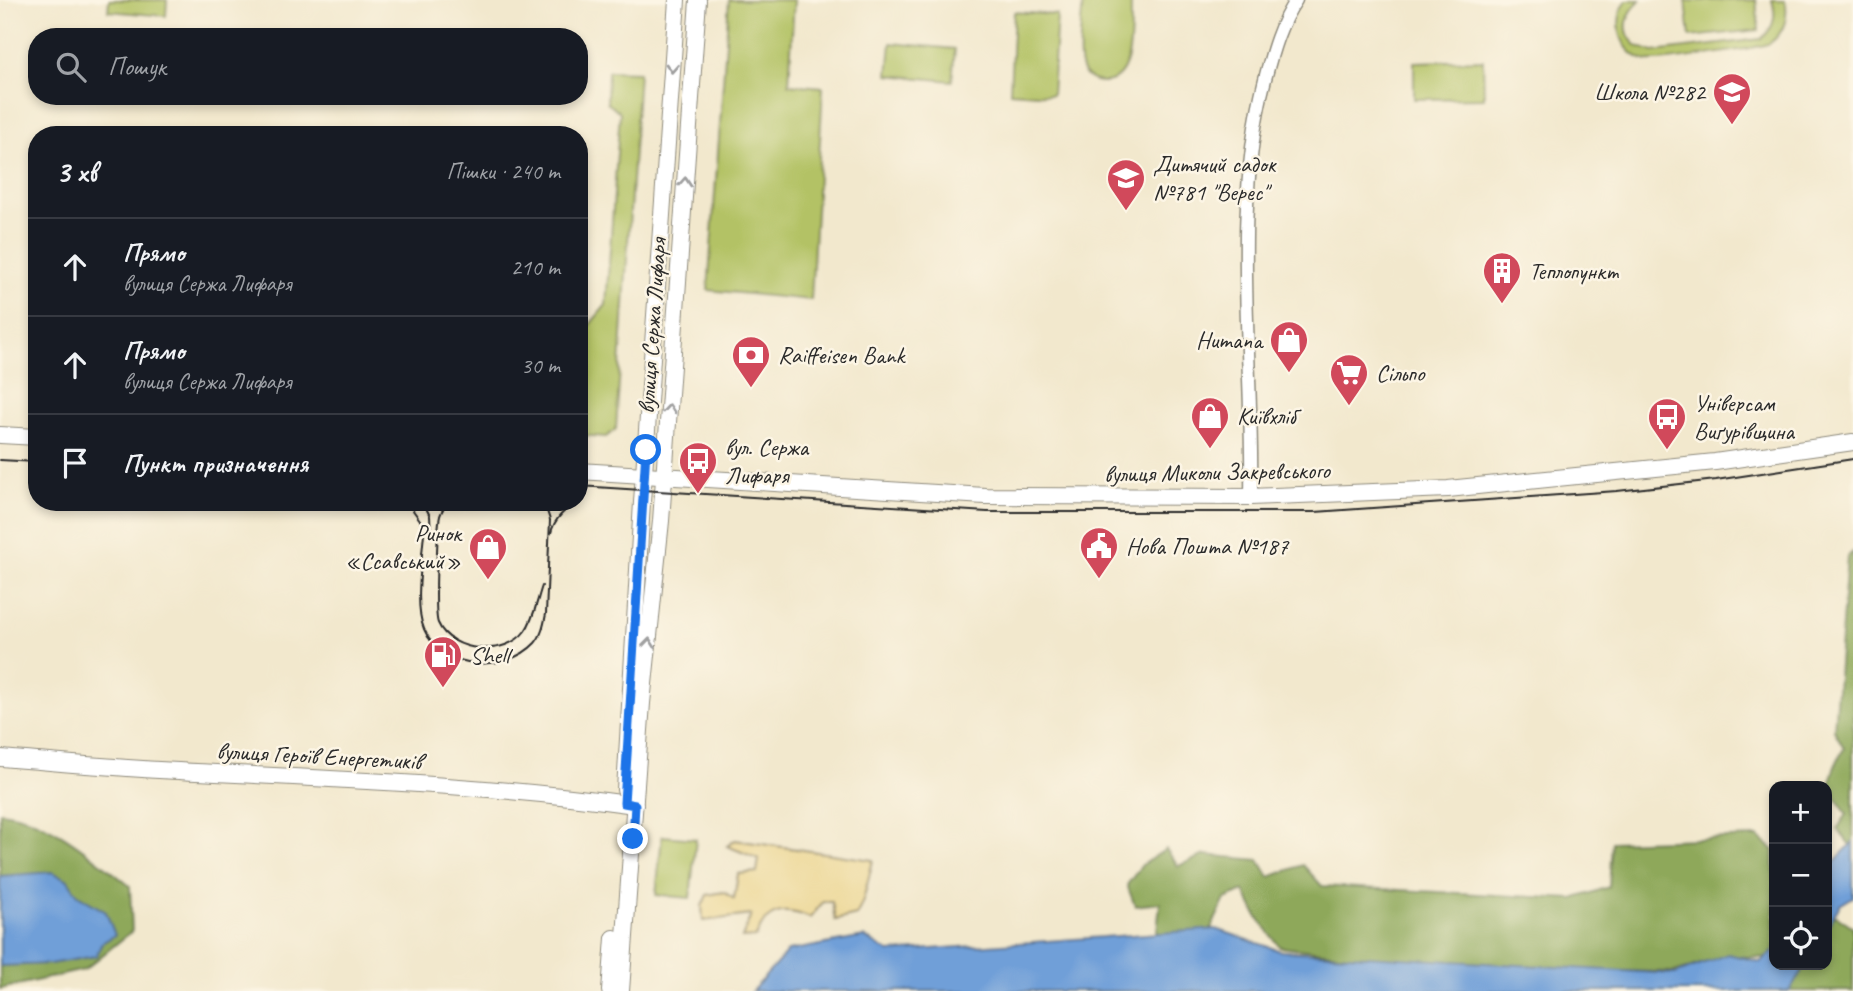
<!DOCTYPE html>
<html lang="uk">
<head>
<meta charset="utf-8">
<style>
	:root { --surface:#171b24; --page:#20242c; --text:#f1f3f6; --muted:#9ea1a6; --line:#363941 }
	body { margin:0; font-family:Caveat,sans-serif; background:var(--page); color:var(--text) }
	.controls { position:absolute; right:21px; bottom:21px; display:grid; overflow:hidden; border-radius:14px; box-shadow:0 4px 10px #0003 }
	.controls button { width:63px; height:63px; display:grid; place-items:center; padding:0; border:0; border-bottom:2px solid var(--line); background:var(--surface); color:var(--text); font:35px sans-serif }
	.stop { position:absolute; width:21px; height:21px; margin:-16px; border:5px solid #1a73e8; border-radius:50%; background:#fff }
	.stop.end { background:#1a73e8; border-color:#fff; box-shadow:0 2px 7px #0008 }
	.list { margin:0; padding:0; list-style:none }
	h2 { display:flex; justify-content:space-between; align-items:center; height:91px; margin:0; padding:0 28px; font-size:30px }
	h2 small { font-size:23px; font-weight:400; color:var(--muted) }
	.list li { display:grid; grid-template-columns:46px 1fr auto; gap:21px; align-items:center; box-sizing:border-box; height:98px; padding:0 28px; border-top:2px solid var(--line) }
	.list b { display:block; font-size:26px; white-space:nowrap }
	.list p { margin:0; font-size:23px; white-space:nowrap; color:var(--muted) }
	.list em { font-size:23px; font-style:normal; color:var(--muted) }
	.icon { flex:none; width:38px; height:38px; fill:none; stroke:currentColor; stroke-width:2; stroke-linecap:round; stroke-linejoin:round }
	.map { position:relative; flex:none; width:1853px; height:991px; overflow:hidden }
	.search { position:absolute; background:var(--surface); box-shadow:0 4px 10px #0003; left:28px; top:28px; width:560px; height:77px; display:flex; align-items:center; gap:18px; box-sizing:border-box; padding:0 24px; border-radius:28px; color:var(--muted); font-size:26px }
	.panel { position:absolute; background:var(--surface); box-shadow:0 4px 10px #0003; left:28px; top:126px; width:560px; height:385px; border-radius:28px }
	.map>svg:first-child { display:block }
	.green { fill:#b3c265; stroke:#6f7648; stroke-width:2 }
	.forest { fill:#8ea85a; stroke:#5c6a42; stroke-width:2 }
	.sand { fill:#eeda9e; stroke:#8c8264; stroke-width:2 }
	.water { fill:#6f9fd8; stroke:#4d6582; stroke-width:2 }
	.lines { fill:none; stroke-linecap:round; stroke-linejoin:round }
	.minor-casing { stroke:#8e8a7c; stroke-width:15 }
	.tertiary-casing { stroke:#8e8a7c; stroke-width:18 }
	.minor { stroke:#fff; stroke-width:12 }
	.tertiary { stroke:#fff; stroke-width:16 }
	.tram { stroke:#2b2b2b; stroke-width:2 }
	.oneway { stroke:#a0a0a0 }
	.route { stroke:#1a73e8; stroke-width:9 }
	.labels { text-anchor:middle; stroke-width:5; stroke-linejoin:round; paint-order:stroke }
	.poi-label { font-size:24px; fill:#2b2b2b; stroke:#fcf5e5; text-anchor:start }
	.street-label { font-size:24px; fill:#2b2b2b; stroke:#fcf5e5 }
</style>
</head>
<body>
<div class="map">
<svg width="1853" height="991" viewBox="0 0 1853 991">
	<rect width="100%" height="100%" fill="#fcf5e5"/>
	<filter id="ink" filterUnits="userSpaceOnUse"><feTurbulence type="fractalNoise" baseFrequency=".0143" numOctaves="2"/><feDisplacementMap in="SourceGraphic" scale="14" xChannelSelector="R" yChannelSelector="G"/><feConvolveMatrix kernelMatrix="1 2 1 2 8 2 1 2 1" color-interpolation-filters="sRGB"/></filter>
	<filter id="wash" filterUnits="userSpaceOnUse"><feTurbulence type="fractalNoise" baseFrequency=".00686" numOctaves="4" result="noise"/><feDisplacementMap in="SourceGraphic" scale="28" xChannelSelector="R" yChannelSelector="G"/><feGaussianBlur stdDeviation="1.57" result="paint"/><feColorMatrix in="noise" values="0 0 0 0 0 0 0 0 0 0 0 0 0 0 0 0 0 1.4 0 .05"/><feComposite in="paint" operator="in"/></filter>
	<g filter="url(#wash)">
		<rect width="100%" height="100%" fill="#f2e8cd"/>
		<g class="green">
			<polygon points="109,0 167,0 166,16 108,11"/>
			<polygon points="729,0 794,0 789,84 823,87 811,300 708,290"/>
			<path d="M1083 0H1131C1130 24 1137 85 1101 82 1092 81 1083 76 1081 66 1077 54 1082 15 1083 0Z"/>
			<path d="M1627 0H1640C1628 13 1619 30 1636 45 1640 48 1648 50 1653 52L1761 39C1774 28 1777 17 1772 0H1785C1789 17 1784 33 1770 43 1762 48 1657 63 1647 61 1620 54 1611 21 1627 0Z"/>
			<polygon points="1756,0 1759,30 1690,37 1686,1"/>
			<polygon points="1014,12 1057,15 1052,95 1010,92"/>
			<polygon points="891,43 955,49 952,81 888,75"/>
			<polygon points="1483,60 1484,98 1414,99 1414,62"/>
			<polygon points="608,71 639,72 616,429 606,437 579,435 579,351 585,345 587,328 606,305 620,112 607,103"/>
			<polygon points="662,836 696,839 690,898 656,895"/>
		</g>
		<g class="forest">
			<path d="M1853 552V846H1851L1837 829 1847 814C1824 784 1828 780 1844 748L1834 730 1847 557Z"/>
			<path d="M0 812C49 817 93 857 130 886L132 931 84 970 0 989Z"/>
			<polygon points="1758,837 1774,850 1774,956 1773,958 1728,956 1674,972 1467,969 1280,947 1258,918 1244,891 1225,899 1208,935 1156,940 1160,903 1135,906 1127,885 1142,865 1166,849 1178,866 1205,855 1259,860 1269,877 1303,865 1322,886 1573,899 1609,887 1612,842"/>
			<polygon points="1837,916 1853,927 1853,991 1784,991 1800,965 1827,965 1827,922 1829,918"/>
		</g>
		<path class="sand" d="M735 840 873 860 863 901 857 915 835 920 832 902H823L810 918C785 907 766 909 756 937L742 938 751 915 703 921 702 906 707 895 724 892 734 899 738 874 757 872 759 859 727 846Z"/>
		<g class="water">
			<polygon points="1853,842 1853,897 1840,905 1827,927 1827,869"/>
			<polygon points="52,872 67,879 78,895 106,912 115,935 102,943 96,956 50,964 0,966 0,876"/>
			<polygon points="1216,929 1281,951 1675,974 1728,954 1761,962 1774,950 1774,965 1805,965 1790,991 752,991 788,951 864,937 889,952"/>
		</g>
	</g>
	<g filter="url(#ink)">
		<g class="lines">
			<defs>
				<path id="minor" d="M1251 497C1254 358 1230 215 1265 79 1272 52 1280 23 1296 0"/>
				<g id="tertiary">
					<polyline points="0,435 37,437"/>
					<polyline points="579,471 985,496 1251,497 1448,489 1715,462 1853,442"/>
					<path d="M0 758C53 762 106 767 159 770 317 779 477 783 635 805"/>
					<polyline points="625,790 642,502 677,0"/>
					<polyline points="610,991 614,938"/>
					<polyline points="621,991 642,703 661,521 698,0"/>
				</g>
			</defs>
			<use href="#minor" class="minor-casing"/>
			<use href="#tertiary" class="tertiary-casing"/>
			<use href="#minor" class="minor"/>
			<use href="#tertiary" class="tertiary"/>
			<g class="tram">
				<polyline points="0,460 37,462"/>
				<polyline points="579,486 987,512 1315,512 1617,491 1716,480 1853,459"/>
				<path d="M407 502 420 520 424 533C422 560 414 605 424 629 441 670 506 674 535 643 542 635 544 624 546 614L550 520 544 502"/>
				<polyline points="423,502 430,516 431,534"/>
				<path d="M447 502C445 506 441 512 440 516 437 528 434 614 438 623 451 653 506 657 525 631 534 619 537 600 542 586"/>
				<path d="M551 533C554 519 566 508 578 502"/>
			</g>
		</g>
		<defs><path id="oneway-chevron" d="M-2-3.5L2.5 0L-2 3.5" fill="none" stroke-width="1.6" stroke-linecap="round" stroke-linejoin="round" transform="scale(1.75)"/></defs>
		<g class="oneway">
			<use href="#oneway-chevron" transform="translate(672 68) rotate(94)"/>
			<use href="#oneway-chevron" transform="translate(685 182) rotate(-86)"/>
			<use href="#oneway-chevron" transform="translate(669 409) rotate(-85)"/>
			<use href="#oneway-chevron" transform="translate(649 643) rotate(-84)"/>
		</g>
	</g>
	<g class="lines" filter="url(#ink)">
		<polyline class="route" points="633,839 635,805 624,803 646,450"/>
	</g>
	<defs>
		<symbol id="school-pin" viewBox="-11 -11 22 30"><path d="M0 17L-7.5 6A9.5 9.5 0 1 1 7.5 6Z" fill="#d1495b" stroke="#fcf5e5"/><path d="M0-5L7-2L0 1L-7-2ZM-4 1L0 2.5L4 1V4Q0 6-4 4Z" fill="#fff"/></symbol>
		<symbol id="building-pin" viewBox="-11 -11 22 30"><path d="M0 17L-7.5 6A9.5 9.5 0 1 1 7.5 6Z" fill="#d1495b" stroke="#fcf5e5"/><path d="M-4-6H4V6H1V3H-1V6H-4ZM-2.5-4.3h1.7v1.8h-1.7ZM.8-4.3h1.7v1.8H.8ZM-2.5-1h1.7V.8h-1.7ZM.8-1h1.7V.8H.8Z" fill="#fff"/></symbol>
		<symbol id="shop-pin" viewBox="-11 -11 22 30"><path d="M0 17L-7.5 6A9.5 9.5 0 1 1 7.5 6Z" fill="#d1495b" stroke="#fcf5e5"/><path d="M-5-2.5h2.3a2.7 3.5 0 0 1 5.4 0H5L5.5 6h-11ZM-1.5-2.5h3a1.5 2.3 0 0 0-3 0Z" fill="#fff"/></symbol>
		<symbol id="bank-pin" viewBox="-11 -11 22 30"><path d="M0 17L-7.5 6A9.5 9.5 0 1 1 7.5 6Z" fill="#d1495b" stroke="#fcf5e5"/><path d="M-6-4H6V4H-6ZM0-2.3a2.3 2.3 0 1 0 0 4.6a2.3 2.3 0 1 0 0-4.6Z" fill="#fff"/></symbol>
		<symbol id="supermarket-pin" viewBox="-11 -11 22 30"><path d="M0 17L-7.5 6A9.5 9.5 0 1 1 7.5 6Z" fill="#d1495b" stroke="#fcf5e5"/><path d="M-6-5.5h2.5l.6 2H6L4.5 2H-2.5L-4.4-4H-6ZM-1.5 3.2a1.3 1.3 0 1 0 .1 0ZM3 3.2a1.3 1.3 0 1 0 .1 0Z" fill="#fff"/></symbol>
		<symbol id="bus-pin" viewBox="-11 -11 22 30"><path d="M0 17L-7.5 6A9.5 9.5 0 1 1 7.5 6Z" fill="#d1495b" stroke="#fcf5e5"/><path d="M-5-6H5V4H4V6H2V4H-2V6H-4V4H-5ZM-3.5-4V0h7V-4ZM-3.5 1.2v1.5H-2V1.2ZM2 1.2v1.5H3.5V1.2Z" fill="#fff"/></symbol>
		<symbol id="civic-pin" viewBox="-11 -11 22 30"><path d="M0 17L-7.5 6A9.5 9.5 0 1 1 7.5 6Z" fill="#d1495b" stroke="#fcf5e5"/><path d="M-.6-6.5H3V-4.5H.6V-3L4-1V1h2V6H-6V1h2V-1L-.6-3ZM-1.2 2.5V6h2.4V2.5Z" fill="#fff"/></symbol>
		<symbol id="fuel-pin" viewBox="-11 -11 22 30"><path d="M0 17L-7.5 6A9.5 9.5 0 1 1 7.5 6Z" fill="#d1495b" stroke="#fcf5e5"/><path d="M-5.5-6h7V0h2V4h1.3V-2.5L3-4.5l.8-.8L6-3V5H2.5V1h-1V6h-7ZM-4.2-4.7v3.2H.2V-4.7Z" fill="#fff"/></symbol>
	</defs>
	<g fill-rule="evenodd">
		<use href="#school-pin" x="1710" y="70" width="44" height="60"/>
		<use href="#school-pin" x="1104" y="156" width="44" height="60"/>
		<use href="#building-pin" x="1480" y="249" width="44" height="60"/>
		<use href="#shop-pin" x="1267" y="318" width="44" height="60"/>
		<use href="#bank-pin" x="729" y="333" width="44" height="60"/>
		<use href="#supermarket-pin" x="1327" y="351" width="44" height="60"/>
		<use href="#shop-pin" x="1188" y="394" width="44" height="60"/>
		<use href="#bus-pin" x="1645" y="395" width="44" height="60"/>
		<use href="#bus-pin" x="676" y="439" width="44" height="60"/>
		<use href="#civic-pin" x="1077" y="524" width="44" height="60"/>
		<use href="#shop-pin" x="466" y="525" width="44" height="60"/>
		<use href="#fuel-pin" x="421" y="633" width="44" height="60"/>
	</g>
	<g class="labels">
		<g class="poi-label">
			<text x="1705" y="100" text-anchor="end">Школа №282</text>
			<text x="1153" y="172">Дитячий садок<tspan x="1153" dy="28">№781 "Верес"</tspan></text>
			<text x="1529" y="279">Теплопункт</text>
			<text x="1262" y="348" text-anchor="end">Humana</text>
			<text x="778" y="363">Raiffeisen Bank</text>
			<text x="1376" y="381">Сільпо</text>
			<text x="1694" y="411">Універсам<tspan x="1694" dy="28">Виґурівщина</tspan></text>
			<text x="1237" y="424">Київхліб</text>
			<text x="725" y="455">вул. Сержа<tspan x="725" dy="28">Лифаря</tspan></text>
			<text x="461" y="541" text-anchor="end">Ринок<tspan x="461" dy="28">«Ссавський»</tspan></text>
			<text x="1126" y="554">Нова Пошта №187</text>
			<text x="470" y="663">Shell</text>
		</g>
		<g class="street-label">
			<text transform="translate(652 326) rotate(-86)" y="8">вулиця Сержа Лифаря</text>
			<text transform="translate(1217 472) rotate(-1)" y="8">вулиця Миколи Закревського</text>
			<text transform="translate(319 756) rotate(3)" y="8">вулиця Героїв Енергетиків</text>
		</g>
	</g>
</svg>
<div class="controls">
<button>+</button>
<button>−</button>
<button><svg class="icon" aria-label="locate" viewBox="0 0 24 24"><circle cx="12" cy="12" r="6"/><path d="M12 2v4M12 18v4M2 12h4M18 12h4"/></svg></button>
</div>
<div class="stop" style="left:646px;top:450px"></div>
<div class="stop end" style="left:633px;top:839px"></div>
<div class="search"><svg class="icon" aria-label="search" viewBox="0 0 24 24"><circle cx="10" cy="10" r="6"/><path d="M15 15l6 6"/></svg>Пошук</div>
<section class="panel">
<h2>3 хв<small>Пішки · 240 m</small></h2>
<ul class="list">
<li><svg class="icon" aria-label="ahead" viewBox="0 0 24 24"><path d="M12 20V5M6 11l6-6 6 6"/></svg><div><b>Прямо</b><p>вулиця Сержа Лифаря</p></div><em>210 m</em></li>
<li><svg class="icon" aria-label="ahead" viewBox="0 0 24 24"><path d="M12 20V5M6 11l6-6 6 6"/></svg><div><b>Прямо</b><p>вулиця Сержа Лифаря</p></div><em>30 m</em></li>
<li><svg class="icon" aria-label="arrive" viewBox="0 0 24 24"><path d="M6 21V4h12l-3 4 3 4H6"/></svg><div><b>Пункт призначення</b></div></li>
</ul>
</section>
</div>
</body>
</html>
